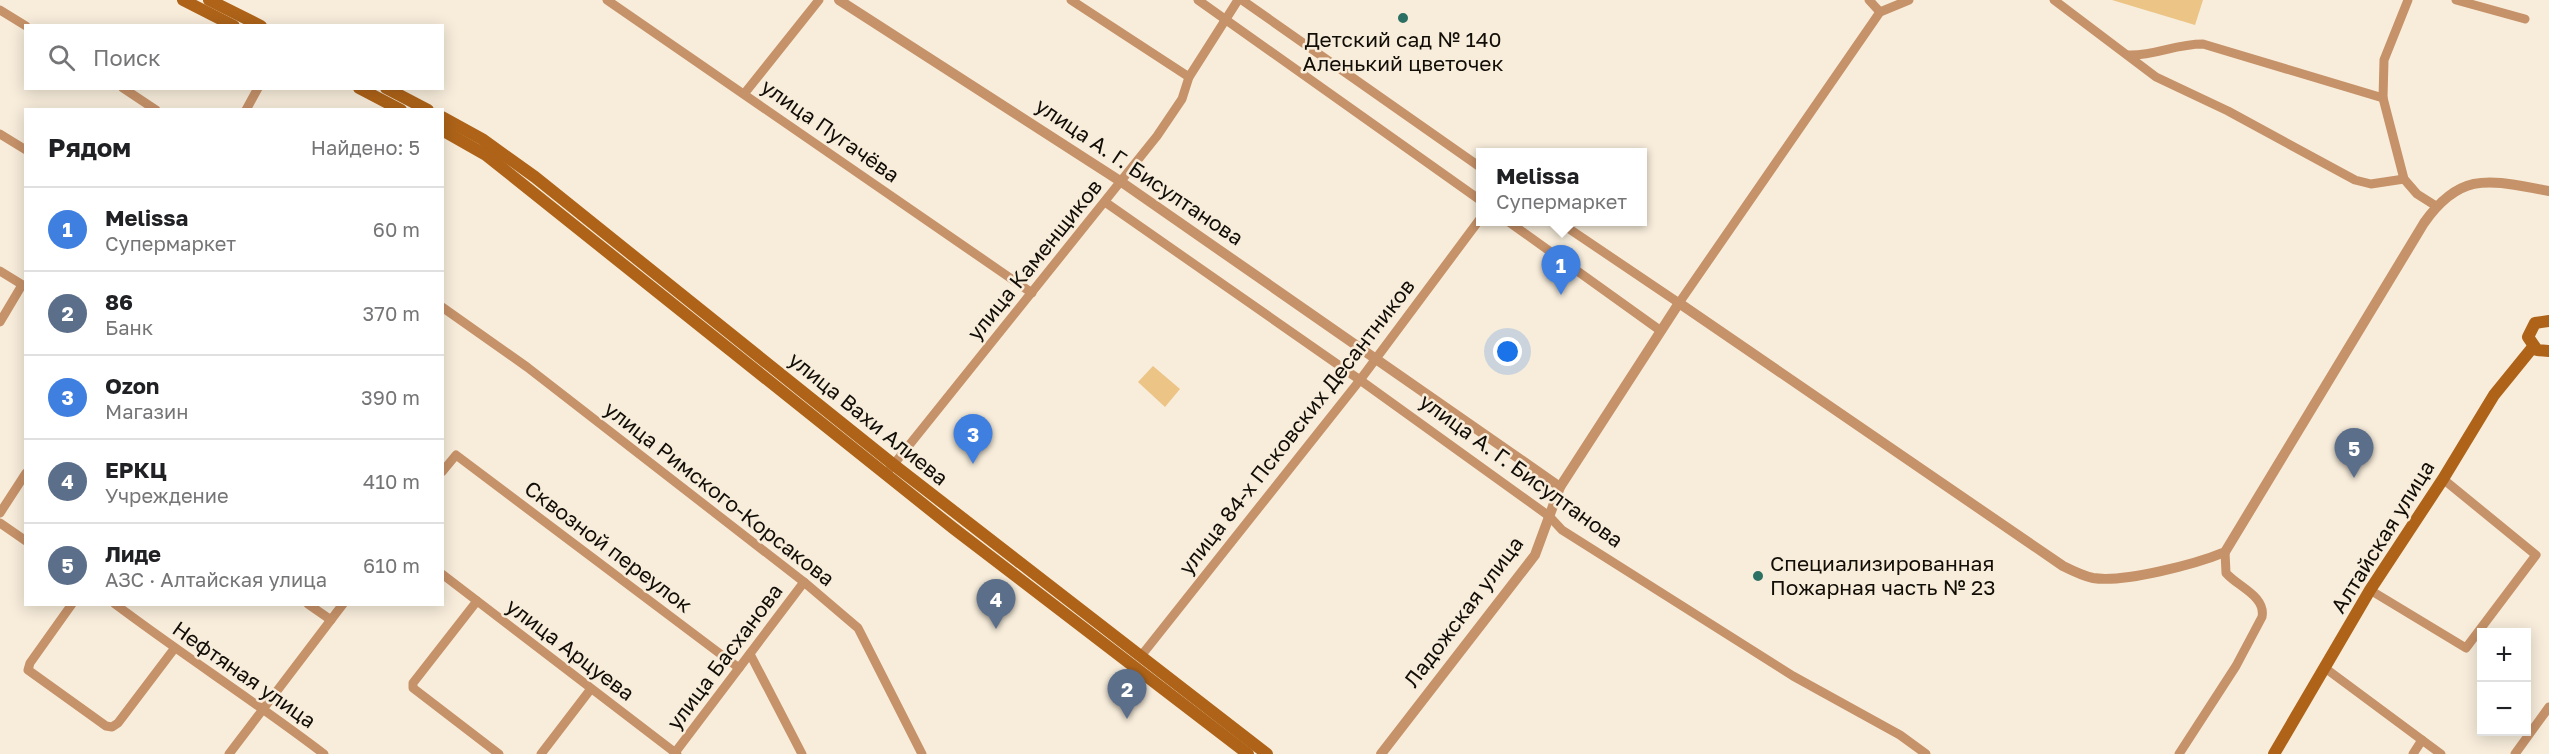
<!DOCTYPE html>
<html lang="ru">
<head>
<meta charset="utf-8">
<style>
	:root { --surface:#fff; --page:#f6f6f6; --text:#202124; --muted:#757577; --line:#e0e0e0; --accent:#b45309 }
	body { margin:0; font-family:"Golos Text",sans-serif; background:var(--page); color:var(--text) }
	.controls { position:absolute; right:18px; bottom:18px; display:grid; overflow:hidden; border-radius:0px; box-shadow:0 3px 15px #0003 }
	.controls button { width:54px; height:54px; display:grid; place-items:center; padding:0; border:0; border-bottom:2px solid var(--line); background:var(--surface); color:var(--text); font:30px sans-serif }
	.you { position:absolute; left:1508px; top:352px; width:21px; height:21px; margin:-15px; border:4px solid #fff; border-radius:50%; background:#1a73e8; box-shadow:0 0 0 9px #1a73e833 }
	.badge { display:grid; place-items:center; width:39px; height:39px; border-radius:50%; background:var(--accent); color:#fff; font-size:20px; font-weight:700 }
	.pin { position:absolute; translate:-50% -50px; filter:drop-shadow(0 2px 3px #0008) }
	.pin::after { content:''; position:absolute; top:32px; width:21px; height:18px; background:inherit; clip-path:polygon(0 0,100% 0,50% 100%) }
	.popup { position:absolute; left:1476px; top:148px; width:171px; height:78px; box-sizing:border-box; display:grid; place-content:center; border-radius:0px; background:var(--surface); filter:drop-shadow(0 2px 4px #0005); font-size:20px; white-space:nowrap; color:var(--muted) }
	.popup b { font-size:22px; color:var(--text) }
	.popup::after { content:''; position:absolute; left:50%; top:100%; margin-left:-12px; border:12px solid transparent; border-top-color:var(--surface) }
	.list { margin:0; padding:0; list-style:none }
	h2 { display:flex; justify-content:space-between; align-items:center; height:78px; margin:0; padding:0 24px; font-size:26px }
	h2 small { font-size:20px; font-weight:400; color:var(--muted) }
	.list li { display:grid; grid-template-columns:39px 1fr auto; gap:18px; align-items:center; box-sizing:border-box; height:84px; padding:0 24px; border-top:2px solid var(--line) }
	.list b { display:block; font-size:22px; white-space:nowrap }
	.list p { margin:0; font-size:20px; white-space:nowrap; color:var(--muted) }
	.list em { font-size:20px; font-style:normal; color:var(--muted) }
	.icon { flex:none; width:33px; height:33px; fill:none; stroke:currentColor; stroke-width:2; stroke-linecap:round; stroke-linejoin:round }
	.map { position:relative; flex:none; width:2549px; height:754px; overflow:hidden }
	.search { position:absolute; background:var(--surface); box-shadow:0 3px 15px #0003; left:24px; top:24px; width:420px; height:66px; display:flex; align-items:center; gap:15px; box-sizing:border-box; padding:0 21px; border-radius:0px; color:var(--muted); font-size:22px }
	.panel { position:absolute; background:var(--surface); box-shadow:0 3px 15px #0003; left:24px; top:108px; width:420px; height:498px; border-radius:0px }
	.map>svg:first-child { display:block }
	.green { fill:#ebc486 }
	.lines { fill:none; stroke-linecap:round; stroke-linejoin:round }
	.minor { stroke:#c69269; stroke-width:9 }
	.tertiary { stroke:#c69269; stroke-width:10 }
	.secondary { stroke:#ae6318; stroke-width:12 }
	.poi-dot { fill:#2c7063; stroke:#f8eddb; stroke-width:2 }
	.labels { text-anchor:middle; stroke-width:5; stroke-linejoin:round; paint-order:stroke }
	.poi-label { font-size:21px; fill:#110d07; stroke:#f8eddb }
	.street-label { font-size:21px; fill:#110d07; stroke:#f8eddb }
</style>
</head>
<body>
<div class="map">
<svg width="2549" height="754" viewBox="0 0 2549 754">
	<rect width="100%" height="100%" fill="#f8eddb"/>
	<g class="green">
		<polygon points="2112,0 2203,0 2195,25"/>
		<polygon points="1153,366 1180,389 1165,407 1138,382"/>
	</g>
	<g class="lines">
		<g class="minor">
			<polyline points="607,0 1032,293"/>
			<polyline points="1071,0 1189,77"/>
			<polyline points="1198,0 1480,200"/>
			<polyline points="1242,0 1480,167"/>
			<polyline points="1869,0 1880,12"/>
			<polyline points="2054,0 2156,77 2228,111 2355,180 2371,184 2404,179"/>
			<polyline points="2408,0 2384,60 2383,98 2404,179 2417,194 2436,206"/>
			<polyline points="2456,0 2525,19"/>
			<polyline points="0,10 26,26"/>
			<path d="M2128 55C2156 56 2174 44 2203 44L2383 98"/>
			<polyline points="123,88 156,110"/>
			<polyline points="744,94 819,0"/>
			<polyline points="246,110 258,88"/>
			<polyline points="0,134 26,150"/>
			<polyline points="1105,202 1360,380 1549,516 1562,530 1793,676 1900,735 1926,754"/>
			<polyline points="1509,222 1661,331"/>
			<polyline points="1559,222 1679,303 1880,12 1909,0"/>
			<polyline points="0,271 26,287"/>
			<polyline points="442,307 527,367 804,582 858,628 922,754"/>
			<polyline points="0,322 22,285"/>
			<polyline points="890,469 1157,136 1182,99 1189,77 1238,0"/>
			<polyline points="442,472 456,455 739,668"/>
			<polyline points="0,513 26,473"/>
			<polyline points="0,523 26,541"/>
			<polyline points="442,574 677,754"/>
			<polyline points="2370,590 2466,648 2536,555 2443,479"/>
			<polyline points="477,601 413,683 413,688 499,754"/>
			<polyline points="72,604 30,663 28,670 106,726 112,727 118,723 174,649"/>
			<path d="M115 604C184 656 256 702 324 754"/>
			<polyline points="308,604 331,620"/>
			<polyline points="750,654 802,754"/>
			<polyline points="1141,656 1360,380 1480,219"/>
			<polyline points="2325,668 2441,754"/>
			<polyline points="229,754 343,604"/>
			<polyline points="541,754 590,690"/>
			<polyline points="674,754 804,582"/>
			<path d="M2179 754 2236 666 2262 617C2266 596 2238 587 2226 573L2225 552"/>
			<polyline points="2413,754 2422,740"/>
			<polyline points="2515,754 2549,707"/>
		</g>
		<g class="tertiary">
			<polyline points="839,0 1120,181 1560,487"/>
			<path d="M1381 754 1535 555 1560 487 1679 303 2063 566C2073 571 2083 576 2093 578 2124 583 2196 564 2225 552L2424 223C2462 169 2492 181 2549 191"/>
		</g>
		<g class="secondary">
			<polyline points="183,0 234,26"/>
			<polyline points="209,0 261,26"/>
			<polyline points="359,88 401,110"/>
			<polyline points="386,88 428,110"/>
			<polyline points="442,117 482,139 535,177 894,465 1267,754"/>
			<polyline points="442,130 486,155 953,528 1248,754"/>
			<polyline points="2549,321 2535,323 2528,337 2537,350 2549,351"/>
			<polyline points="2274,754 2370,590 2443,479 2494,395 2533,347"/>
		</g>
	</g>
	<g class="poi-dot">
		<circle cx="1403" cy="18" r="6"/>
		<circle cx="1758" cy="576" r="6"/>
	</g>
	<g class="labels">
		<g class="poi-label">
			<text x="1403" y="47">Детский сад № 140<tspan x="1403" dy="24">Аленький цветочек</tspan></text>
			<text x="1770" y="571" text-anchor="start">Специализированная<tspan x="1770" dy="24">Пожарная часть № 23</tspan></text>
		</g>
		<g class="street-label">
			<text transform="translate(830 131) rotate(35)" y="7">улица Пугачёва</text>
			<text transform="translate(1139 172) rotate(34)" y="7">улица А. Г. Бисултанова</text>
			<text transform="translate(1035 260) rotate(-51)" y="7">улица Каменщиков</text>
			<text transform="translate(868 419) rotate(39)" y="7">улица Вахи Алиева</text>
			<text transform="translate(1297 427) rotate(-52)" y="7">улица 84-х Псковских Десантников</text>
			<text transform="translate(1521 471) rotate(36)" y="7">улица А. Г. Бисултанова</text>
			<text transform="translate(719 494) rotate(38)" y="7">улица Римского-Корсакова</text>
			<text transform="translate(2383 537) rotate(-58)" y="7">Алтайская улица</text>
			<text transform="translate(608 547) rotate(37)" y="7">Сквозной переулок</text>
			<text transform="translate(1464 612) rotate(-53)" y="7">Ладожская улица</text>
			<text transform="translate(570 650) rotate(37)" y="7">улица Арцуева</text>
			<text transform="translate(725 657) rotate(-53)" y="7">улица Басханова</text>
			<text transform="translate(244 675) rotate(35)" y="7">Нефтяная улица</text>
		</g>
	</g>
</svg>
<div class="controls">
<button>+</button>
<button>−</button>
</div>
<div class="you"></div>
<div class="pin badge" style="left:1561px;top:295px;background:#3f7fe0">1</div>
<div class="popup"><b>Melissa</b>Супермаркет</div>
<div class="pin badge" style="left:1127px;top:719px;background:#5c6f8a">2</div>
<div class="pin badge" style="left:973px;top:464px;background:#3f7fe0">3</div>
<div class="pin badge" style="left:996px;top:629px;background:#5c6f8a">4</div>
<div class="pin badge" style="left:2354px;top:478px;background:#5c6f8a">5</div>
<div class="search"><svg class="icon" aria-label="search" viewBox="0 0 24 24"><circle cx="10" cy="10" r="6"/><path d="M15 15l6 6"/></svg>Поиск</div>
<section class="panel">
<h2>Рядом<small>Найдено: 5</small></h2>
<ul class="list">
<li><span class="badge" style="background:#3f7fe0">1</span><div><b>Melissa</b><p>Супермаркет</p></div><em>60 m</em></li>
<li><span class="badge" style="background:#5c6f8a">2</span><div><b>86</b><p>Банк</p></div><em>370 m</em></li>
<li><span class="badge" style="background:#3f7fe0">3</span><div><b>Ozon</b><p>Магазин</p></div><em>390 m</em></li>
<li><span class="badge" style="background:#5c6f8a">4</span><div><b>ЕРКЦ</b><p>Учреждение</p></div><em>410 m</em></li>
<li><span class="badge" style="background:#5c6f8a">5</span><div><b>Лиде</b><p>АЗС · Алтайская улица</p></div><em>610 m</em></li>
</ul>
</section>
</div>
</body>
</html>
